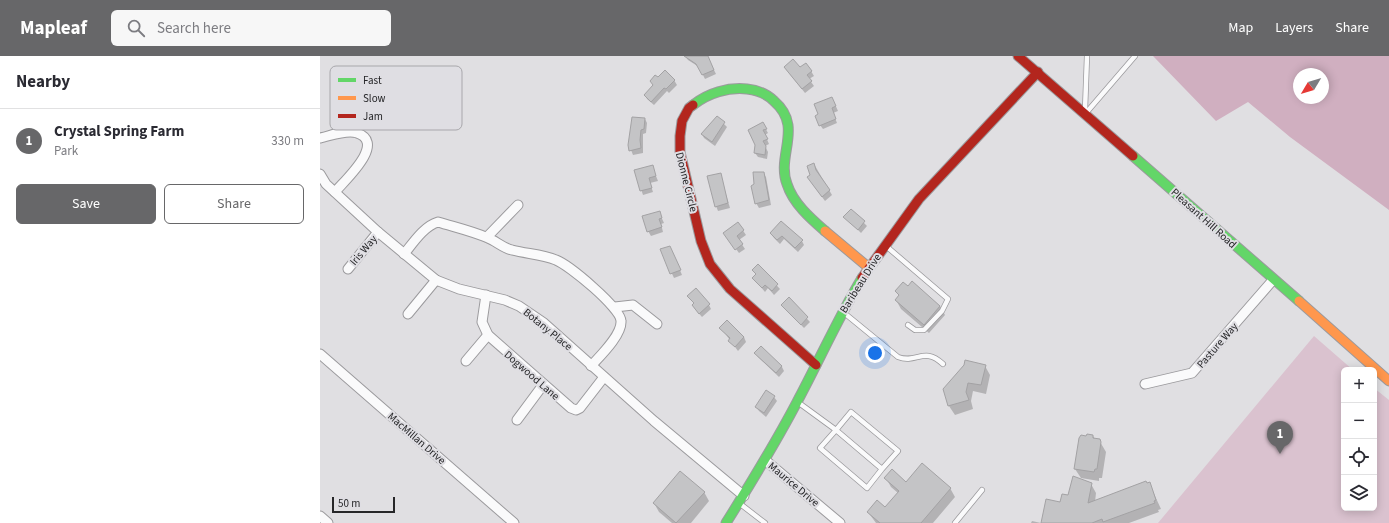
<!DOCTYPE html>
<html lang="en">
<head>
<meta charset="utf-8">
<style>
	:root { --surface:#fff; --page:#f7f7f7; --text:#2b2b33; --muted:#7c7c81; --line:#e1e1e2; --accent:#676769 }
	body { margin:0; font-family:"Source Sans 3",sans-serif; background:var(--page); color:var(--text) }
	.controls { position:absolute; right:12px; bottom:12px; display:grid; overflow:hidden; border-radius:6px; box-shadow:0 2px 10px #0003 }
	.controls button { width:36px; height:36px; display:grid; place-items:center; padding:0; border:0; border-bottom:1px solid var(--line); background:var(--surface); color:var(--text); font:20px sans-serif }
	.compass { position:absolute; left:973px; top:12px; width:36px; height:36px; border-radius:50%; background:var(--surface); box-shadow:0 2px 10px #0003; rotate:232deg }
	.scale { position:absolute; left:12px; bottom:10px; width:63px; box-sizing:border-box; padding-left:4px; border:2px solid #262628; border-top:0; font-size:11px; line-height:14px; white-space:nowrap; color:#262628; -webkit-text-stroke:3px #dfdee3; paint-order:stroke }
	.you { position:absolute; left:555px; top:297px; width:14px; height:14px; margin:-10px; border:3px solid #fff; border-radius:50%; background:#1a73e8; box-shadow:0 0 0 6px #1a73e833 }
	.badge { display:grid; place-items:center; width:26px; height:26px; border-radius:50%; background:var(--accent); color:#fff; font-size:13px; font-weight:700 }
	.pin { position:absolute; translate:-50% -33px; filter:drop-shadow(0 1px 2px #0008) }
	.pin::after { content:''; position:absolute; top:21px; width:14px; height:12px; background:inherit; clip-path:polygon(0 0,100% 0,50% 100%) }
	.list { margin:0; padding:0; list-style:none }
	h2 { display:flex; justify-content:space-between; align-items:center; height:52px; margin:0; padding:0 16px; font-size:17px }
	h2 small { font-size:13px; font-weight:400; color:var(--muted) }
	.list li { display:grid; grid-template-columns:26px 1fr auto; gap:12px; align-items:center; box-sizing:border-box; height:64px; padding:0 16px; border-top:1px solid var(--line) }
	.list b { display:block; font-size:15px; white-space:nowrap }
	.list p { margin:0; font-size:13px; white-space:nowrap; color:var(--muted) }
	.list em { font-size:13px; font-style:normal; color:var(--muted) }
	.actions { display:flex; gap:8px; padding:12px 16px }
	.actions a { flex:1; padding:9px 0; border:1px solid var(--accent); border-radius:6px; text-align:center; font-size:14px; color:var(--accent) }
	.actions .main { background:var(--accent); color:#fff }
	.icon { flex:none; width:22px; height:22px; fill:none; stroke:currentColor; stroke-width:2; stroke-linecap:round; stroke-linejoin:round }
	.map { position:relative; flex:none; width:1069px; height:467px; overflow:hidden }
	header { display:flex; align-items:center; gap:24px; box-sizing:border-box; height:56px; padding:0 20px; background:var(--accent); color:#fff }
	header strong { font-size:19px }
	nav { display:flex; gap:22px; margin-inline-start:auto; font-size:14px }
	.search { width:280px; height:36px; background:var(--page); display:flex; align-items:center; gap:10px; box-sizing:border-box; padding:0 14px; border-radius:6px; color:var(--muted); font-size:15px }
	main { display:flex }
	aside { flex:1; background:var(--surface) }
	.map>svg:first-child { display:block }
	.green { fill:#dac2cf }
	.forest { fill:#d0afc0; fill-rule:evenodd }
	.shadow { fill:#0003 }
	.building { fill:#c4c4c6; stroke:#a3a2a4 }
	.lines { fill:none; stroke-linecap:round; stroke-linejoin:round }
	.lane-casing { stroke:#9b9a9d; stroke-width:6 }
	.street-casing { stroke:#9b9a9d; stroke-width:11 }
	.fast-casing { stroke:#9b9a9d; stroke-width:11 }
	.slow-casing { stroke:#9b9a9d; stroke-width:11 }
	.jam-casing { stroke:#9b9a9d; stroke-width:11 }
	.lane { stroke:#fafafb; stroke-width:4.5 }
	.street { stroke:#fafafb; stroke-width:9 }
	.fast { stroke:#63d668; stroke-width:9 }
	.slow { stroke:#ff974d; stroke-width:9 }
	.jam { stroke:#b3261e; stroke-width:9 }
	.labels { text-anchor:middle; stroke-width:4; stroke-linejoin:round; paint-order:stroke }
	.street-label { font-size:11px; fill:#262628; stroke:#dfdee3 }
	.key { fill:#dfdee3; stroke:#a8a7ab; stroke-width:1 }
	.key-label { font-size:11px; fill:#262628 }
</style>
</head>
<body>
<header>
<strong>Mapleaf</strong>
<div class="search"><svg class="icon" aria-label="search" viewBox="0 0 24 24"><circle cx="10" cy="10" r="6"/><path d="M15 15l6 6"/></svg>Search here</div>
<nav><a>Map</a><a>Layers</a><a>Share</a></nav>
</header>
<main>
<aside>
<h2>Nearby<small></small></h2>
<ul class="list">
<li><span class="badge">1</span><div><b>Crystal Spring Farm</b><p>Park</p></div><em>330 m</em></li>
</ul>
<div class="actions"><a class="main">Save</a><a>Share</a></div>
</aside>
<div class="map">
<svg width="1069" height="467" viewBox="0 0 1069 467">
	<rect width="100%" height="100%" fill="#e0dfe2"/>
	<polygon class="green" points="994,280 1033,314 1024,314 1024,452 1054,452 1054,332 1069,344 1069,467 838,467"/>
	<path class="forest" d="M833 0H1069V154L970 81 928 46 896 65ZM979 18H1003V42H979Z"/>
	<g class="shadow">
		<polygon points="365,0 387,0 396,18 385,23 379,11 368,4"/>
		<polygon points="465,12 491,15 494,20 489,23 494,30 485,37"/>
		<polygon points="354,24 357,29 349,37 347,35 334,49 327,43 325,39 334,30"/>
		<polygon points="514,46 518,55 513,57 517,67 503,73 500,69"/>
		<polygon points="397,61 407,71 395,90 384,82 382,78"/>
		<polygon points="325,63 327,67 326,77 323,78 323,97 313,99 309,89"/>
		<polygon points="443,68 448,77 445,79 449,88 445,90 448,96 447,103 438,101 435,97"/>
		<polygon points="494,108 512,139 505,145 491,126"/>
		<polygon points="332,110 338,125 330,127 333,136 323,139 315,115"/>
		<polygon points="443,117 446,121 451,149 439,152 436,147 435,129"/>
		<polygon points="400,118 410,152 398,155 396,150"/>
		<polygon points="531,154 547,170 541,177 525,161"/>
		<polygon points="339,156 344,167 341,168 343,176 331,180 328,175"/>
		<polygon points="461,166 482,185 484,189 478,196 464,183 460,188 454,182 451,178"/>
		<polygon points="418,167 426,179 419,184 425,193 419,197 407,181"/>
		<polygon points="341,194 352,195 362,219 354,222"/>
		<polygon points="438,209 460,233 454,239 448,232 445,236 433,222 436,219 434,214"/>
		<polygon points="576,235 620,250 625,259 609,277 581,253 576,244 579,240"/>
		<polygon points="369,240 389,249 391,253 382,261 375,253 373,249 374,248"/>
		<polygon points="469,243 490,266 484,272 462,249"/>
		<polygon points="401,272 424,281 426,286 418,295"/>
		<polygon points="441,291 462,311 464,315 459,321 438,301 436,297"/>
		<polygon points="665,310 670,319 666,338 653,335 651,345 653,353 635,359 629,350 624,333"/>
		<polygon points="454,341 457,345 446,361 439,355 436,351"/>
		<polygon points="773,380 775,383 779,384 786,396 782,422 779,422 779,425 761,422 755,413 760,382"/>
		<polygon points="566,422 586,427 630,432 635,441 613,467 556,467 548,456 565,452 578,437 571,431"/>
		<polygon points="829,427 841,453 838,454 839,456 809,467 722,467 749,441 771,428 776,437 775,446"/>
		<polygon points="384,436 389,445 371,467 352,467 339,456 334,447"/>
		<polygon points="712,465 721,467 711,467"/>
	</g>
	<g class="building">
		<polygon points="364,0 388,0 394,14 382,19 376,8"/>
		<polygon points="473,3 480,11 486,7 492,15 487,19 492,25 482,33 464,11"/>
		<polygon points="345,14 355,24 346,33 344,32 331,46 324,39 333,29 330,25 335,19 338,21"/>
		<polygon points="512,41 516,50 512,52 516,63 499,70 495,60 498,58 494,48"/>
		<polygon points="397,60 405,66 392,86 381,78"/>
		<polygon points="312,61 325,62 324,73 321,74 320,84 321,92 309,95 308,89"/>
		<polygon points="443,66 447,73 443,74 448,83 443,85 446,90 445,99 434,97 435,89 428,74"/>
		<polygon points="494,107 496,114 510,134 502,141 487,121 490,119 487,110"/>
		<polygon points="333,109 336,120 329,122 332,132 320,135 314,114"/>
		<polygon points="433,116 444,116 449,144 435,148 431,130 434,128"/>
		<polygon points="401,117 408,147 395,151 387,120"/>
		<polygon points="531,153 545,165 538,174 523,161"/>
		<polygon points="340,155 342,162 339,163 342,171 327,176 322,160"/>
		<polygon points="461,165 483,184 475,192 462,180 457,184 450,177"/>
		<polygon points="418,166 424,174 417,180 423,188 415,194 403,177"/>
		<polygon points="350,190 361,214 350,218 340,193"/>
		<polygon points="438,208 458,228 452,235 445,229 442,232 432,222 436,218 432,214"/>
		<polygon points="592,225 620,250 604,269 575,244 579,239 575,235 583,226 588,230"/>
		<polygon points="376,232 390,248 379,258 372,249 374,247 367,240"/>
		<polygon points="469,241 488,261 481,269 461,249"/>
		<polygon points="407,264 424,281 415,291 408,285 410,282 399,272"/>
		<polygon points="441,290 462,310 456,317 434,297"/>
		<polygon points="645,304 666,309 661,329 648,327 646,336 649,344 628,350 623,333 644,309"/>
		<polygon points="446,334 455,340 444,357 435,351"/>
		<polygon points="767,378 773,379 773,382 780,383 781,386 777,413 775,413 774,416 754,413 759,382 761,379 766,380"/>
		<polygon points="602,407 631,432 601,467 560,467 547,456 557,444 565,451 579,435 564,422 572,413 586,426"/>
		<polygon points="360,415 385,436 356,467 333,447"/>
		<polygon points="753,420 772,427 768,447 826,425 827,427 830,426 836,444 834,445 835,447 783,466 782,463 772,467 721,467 726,443 740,446 742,438 748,439"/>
	</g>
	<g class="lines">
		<defs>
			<g id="lane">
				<polyline points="765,54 767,0"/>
				<polyline points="766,57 815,0"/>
				<polyline points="566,190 628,243 622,255 604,274 595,274 588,269"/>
				<path d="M523 256 578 301C597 308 604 290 623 308"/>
				<polyline points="479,347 516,374 500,392 547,432 562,413 516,374 531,356 578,395 562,413"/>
				<polyline points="419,447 445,467"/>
				<polyline points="635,467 662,434"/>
			</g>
			<g id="street">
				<path d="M0 82C10 80 27 73 37 77 67 87 24 125 15 136"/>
				<polyline points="0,118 6,128 58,176 116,224 139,233 185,244 199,250 224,267 334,365 424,440"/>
				<polyline points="167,181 198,149"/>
				<path d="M84 198C93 187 104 170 118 166 134 171 152 175 168 182 176 185 183 192 192 194 207 198 222 198 236 204 249 209 301 252 301 265 302 279 280 300 271 310"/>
				<polyline points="28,213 58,176"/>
				<polyline points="166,239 162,266 168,279 251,352 256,354 260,352 284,321"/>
				<polyline points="295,251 313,249 337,268"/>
				<polyline points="88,258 116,224"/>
				<polyline points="0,298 194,467"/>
				<polyline points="146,305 168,279"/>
				<polyline points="825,328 872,317 953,224"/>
				<polyline points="197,364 223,329"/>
				<polyline points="445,404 520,467"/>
				<polyline points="0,460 8,467"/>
			</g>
			<g id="fast">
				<path d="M373 49C388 37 408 31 427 33 437 34 447 38 454 45 484 71 456 99 467 128 473 147 490 162 505 175"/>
				<polyline points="813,100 979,245"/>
				<path d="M406 467C431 427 455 388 477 346 499 305 518 262 542 222"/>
			</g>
			<g id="slow">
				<polyline points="505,175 548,211"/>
				<polyline points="979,245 1069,325"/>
			</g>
			<g id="jam">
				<polyline points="698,0 813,100"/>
				<polyline points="373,49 369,52 362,65 360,80 360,96 381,185 390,208 410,233 496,309"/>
				<polyline points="542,222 599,143 718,16"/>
			</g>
		</defs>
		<use href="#lane" class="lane-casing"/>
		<use href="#street" class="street-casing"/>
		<use href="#fast" class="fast-casing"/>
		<use href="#slow" class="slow-casing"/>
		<use href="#jam" class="jam-casing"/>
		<use href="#lane" class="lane"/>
		<use href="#street" class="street"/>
		<use href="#fast" class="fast"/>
		<use href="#slow" class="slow"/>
		<use href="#jam" class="jam"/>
	</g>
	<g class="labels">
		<g class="street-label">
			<text transform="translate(367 126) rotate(76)" y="4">Dionne Circle</text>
			<text transform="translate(884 162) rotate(42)" y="4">Pleasant Hill Road</text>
			<text transform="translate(43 194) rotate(-50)" y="4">Iris Way</text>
			<text transform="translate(540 227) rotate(-58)" y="4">Baribeau Drive</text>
			<text transform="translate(228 273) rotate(39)" y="4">Botany Place</text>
			<text transform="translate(897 289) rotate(-49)" y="4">Pasture Way</text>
			<text transform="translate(212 319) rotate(41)" y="4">Dogwood Lane</text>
			<text transform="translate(97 382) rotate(41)" y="4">MacMillan Drive</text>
			<text transform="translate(474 428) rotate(40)" y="4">Maurice Drive</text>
		</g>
	</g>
	<rect x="10" y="10" width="132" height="64" rx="6" class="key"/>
	<rect x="18" y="22" width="18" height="4" fill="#63d668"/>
	<rect x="18" y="40" width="18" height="4" fill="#ff974d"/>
	<rect x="18" y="58" width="18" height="4" fill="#b3261e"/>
	<g class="key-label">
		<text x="43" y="28">Fast</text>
		<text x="43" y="46">Slow</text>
		<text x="43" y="64">Jam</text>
	</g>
</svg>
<div class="controls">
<button>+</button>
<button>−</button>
<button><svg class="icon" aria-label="locate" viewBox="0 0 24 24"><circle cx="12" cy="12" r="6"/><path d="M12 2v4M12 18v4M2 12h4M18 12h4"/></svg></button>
<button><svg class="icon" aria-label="layers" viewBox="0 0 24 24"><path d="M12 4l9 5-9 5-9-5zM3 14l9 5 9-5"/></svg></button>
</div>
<svg class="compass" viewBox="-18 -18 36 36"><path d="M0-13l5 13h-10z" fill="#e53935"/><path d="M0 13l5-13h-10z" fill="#7c7c81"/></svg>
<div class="scale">50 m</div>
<div class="you"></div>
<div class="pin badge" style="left:960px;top:398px">1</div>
</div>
</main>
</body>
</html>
